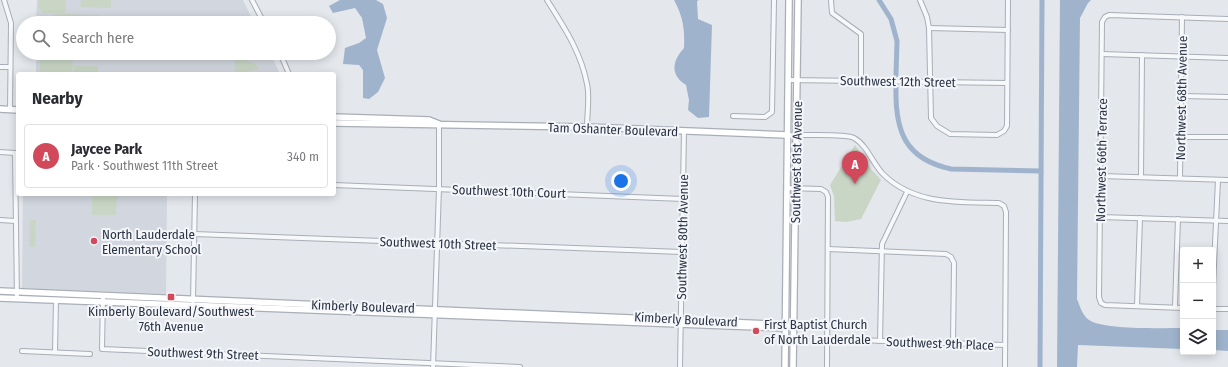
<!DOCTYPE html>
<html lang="en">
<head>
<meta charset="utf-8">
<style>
	:root { --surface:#fff; --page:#f7f7f7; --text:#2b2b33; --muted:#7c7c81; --line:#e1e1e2; --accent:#d1495b }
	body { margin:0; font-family:"Fira Sans Condensed",sans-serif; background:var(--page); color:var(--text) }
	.controls { position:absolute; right:12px; bottom:12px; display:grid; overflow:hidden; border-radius:4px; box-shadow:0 2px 10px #0003 }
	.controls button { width:36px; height:36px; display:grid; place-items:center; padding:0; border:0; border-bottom:1px solid var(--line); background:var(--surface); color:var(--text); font:20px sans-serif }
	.you { position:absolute; left:621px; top:181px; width:14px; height:14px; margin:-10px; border:3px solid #fff; border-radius:50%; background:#1a73e8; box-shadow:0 0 0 6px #1a73e833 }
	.badge { display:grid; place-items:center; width:26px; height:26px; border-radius:50%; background:var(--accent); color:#fff; font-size:13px; font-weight:700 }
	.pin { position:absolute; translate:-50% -33px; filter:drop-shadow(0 1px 2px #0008) }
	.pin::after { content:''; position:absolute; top:21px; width:14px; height:12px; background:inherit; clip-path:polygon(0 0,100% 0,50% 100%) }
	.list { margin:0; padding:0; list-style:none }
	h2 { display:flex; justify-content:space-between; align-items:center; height:52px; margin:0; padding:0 16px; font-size:17px }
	h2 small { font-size:13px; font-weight:400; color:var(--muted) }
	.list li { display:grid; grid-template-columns:26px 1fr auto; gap:12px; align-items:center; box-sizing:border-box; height:64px; margin:0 8px 8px; padding:0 8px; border:1px solid var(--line); border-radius:4px }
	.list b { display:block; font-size:15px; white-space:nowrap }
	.list p { margin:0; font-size:13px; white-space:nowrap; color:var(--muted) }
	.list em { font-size:13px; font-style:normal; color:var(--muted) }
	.icon { flex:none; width:22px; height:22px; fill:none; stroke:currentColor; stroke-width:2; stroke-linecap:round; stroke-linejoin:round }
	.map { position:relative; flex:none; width:1228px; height:367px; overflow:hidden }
	.search { position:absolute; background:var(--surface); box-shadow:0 2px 10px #0003; left:16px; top:16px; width:320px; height:44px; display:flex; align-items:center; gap:10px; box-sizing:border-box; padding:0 14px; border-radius:22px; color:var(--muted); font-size:15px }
	.panel { position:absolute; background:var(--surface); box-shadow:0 2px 10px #0003; left:16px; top:72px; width:320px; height:124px; border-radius:4px }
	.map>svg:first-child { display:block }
	.built { fill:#d2d6de }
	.green { fill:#c9d6c5 }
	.water { fill:#9fb4cc }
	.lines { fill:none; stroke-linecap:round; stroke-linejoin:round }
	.canal { stroke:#9fb4cc; stroke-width:5 }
	.street-casing { stroke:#a9aeb7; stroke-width:6 }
	.secondary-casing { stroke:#a9aeb7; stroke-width:8 }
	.street { stroke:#f7f8fa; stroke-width:4 }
	.secondary { stroke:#fff; stroke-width:5.5 }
	.poi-dot { fill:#d1495b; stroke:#f4f6f9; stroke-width:1.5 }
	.labels { text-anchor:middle; stroke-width:4; stroke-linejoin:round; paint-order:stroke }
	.street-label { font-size:13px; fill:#2b3445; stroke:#f4f6f9 }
	.poi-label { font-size:13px; fill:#2b3445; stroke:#f4f6f9; text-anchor:start }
</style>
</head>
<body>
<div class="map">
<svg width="1228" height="367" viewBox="0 0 1228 367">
	<rect width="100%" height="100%" fill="#e4e7ec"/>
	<g class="built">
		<polygon points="37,0 243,0 254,23 36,23"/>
		<polygon points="36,53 270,53 280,74 36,74"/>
		<polygon points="23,194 167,194 166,294 22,288"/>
	</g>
	<g class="green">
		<polygon points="39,0 66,0 65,13 43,13 38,8"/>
		<polygon points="81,0 111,0 111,8 80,7"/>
		<polygon points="61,14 99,15 109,23 95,20 61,19 53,23 47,23 54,15"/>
		<polygon points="40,53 73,53 72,74 40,74"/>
		<polygon points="235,53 244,53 248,61 254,63 259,69 244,72 235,71"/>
		<rect x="74" y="66" width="24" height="8"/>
		<polygon points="855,145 871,169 881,180 861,219 846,222 835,221 834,196 830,185"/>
		<polygon points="92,195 117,196 116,215 92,215"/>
		<polygon points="30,220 36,220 35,247 29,247"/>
	</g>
	<g class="water">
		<polygon points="340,0 376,0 383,4 387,18 377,50 385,78 378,92 369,99 363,98 363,70 359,65 343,64 345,48 359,43 366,38 362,18 355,8 333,13 329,6"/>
		<path d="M674 0H699L697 1 698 19 712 25 709 117 698 118 688 110 689 100 686 85C670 75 672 61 684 48 685 30 683 16 674 0Z"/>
		<path d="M1060 0H1091L1088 3 1080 18 1077 299C1080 306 1082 315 1089 320 1104 330 1163 328 1183 328V349L1078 345 1077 367H1057Z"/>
		<polygon points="1213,330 1228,330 1228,351 1213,350"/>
	</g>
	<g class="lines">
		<g class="canal">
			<polyline points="879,0 891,19 897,41 896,75"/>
			<path d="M896 88C895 131 905 159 951 169L1041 171"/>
			<polyline points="1040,367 1042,0"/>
		</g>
		<defs>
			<g id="street">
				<polyline points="4,0 11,23 10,110"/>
				<polyline points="252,0 264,23"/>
				<path d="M547 0C564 27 581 52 587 84 590 97 587 114 587 127"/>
				<polyline points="831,0 832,13 861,34 861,80"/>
				<polyline points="920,0 927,17 929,28 931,118 937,126 950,134 997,135 1004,131 1007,126 1008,0"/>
				<polyline points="929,28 1008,30"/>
				<polyline points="280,53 289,74"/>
				<polyline points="1102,54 1228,58"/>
				<polyline points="0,67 10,67"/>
				<polyline points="788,80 1007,83"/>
				<polyline points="1181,96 1228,97"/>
				<polyline points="733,116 765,117 772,112 774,0"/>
				<path d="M787 135C801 136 844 133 854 138 867 145 873 164 883 174 914 205 958 202 999 203L1004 206 1006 212 1005 367"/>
				<polyline points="1180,137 1228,137"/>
				<polyline points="0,152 15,153 17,299"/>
				<polyline points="1101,176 1228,180"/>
				<polyline points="1141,177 1142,55"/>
				<polyline points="1180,178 1182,17"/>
				<polyline points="334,185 683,199"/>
				<polyline points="787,188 821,189 826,192 828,197 827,367"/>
				<polyline points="1100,217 1228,221"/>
				<polyline points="0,220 15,221"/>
				<polyline points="194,234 682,252"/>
				<polyline points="828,249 946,254 951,257 954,263 953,344"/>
				<polyline points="1213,286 1218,180"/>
				<polyline points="103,295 102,349 520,367"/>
				<polyline points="193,301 195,194"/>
				<polyline points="1137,306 1140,218"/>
				<polyline points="1175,307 1178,219"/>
				<polyline points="1183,308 1105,305 1101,303 1099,297 1102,22 1105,17 1109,15 1228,19"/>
				<polyline points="1213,309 1228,309"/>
				<polyline points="827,339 1005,345"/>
				<polyline points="880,341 882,244 907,192"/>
				<polyline points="22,351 90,354"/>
				<polyline points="55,352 56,300"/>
				<polyline points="433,367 439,188 439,124"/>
				<polyline points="680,367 684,131"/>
			</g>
			<g id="secondary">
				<polyline points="0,109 18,110"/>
				<polyline points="334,117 429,120 439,124"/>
				<polyline points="334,123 587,127 787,135"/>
				<polyline points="0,291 792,325"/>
				<polyline points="0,298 785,328 794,325"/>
				<polyline points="785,367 789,0"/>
				<polyline points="793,367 798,0"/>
			</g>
		</defs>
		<use href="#street" class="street-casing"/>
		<use href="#secondary" class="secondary-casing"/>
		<use href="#street" class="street"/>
		<use href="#secondary" class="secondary"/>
	</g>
	<g class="poi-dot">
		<circle cx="94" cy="241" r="4"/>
		<rect x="167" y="293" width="8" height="8" rx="2"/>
		<circle cx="756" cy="331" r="4"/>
	</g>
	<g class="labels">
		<g class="street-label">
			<text transform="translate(898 81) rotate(1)" y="5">Southwest 12th Street</text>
			<text transform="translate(1181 98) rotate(-89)" y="5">Northwest 68th Avenue</text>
			<text transform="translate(613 129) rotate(2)" y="5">Tam Oshanter Boulevard</text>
			<text transform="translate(1101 160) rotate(-89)" y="5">Northwest 66th Terrace</text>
			<text transform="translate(796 162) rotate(-89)" y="5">Southwest 81st Avenue</text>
			<text transform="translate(509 191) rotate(2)" y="5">Southwest 10th Court</text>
			<text transform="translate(682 237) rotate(-89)" y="5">Southwest 80th Avenue</text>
			<text transform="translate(438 243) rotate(2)" y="5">Southwest 10th Street</text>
			<text transform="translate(363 306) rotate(2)" y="5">Kimberly Boulevard</text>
			<text transform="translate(686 319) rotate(3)" y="5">Kimberly Boulevard</text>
			<text transform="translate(940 343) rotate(2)" y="5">Southwest 9th Place</text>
			<text transform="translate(203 353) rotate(2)" y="5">Southwest 9th Street</text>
		</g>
		<g class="poi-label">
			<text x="102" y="239">North Lauderdale<tspan x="102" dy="15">Elementary School</tspan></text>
			<text x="171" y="316" text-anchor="middle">Kimberly Boulevard/Southwest<tspan x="171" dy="15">76th Avenue</tspan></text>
			<text x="764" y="329">First Baptist Church<tspan x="764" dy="15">of North Lauderdale</tspan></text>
		</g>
	</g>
</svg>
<div class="controls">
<button>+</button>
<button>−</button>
<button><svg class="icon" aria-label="layers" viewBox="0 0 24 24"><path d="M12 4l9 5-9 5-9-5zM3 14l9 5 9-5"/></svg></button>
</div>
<div class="you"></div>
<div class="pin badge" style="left:855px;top:184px">A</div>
<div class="search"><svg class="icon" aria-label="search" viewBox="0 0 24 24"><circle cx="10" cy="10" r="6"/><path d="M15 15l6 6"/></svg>Search here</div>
<section class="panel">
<h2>Nearby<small></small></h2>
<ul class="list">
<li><span class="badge">A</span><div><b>Jaycee Park</b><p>Park · Southwest 11th Street</p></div><em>340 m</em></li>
</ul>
</section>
</div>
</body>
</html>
